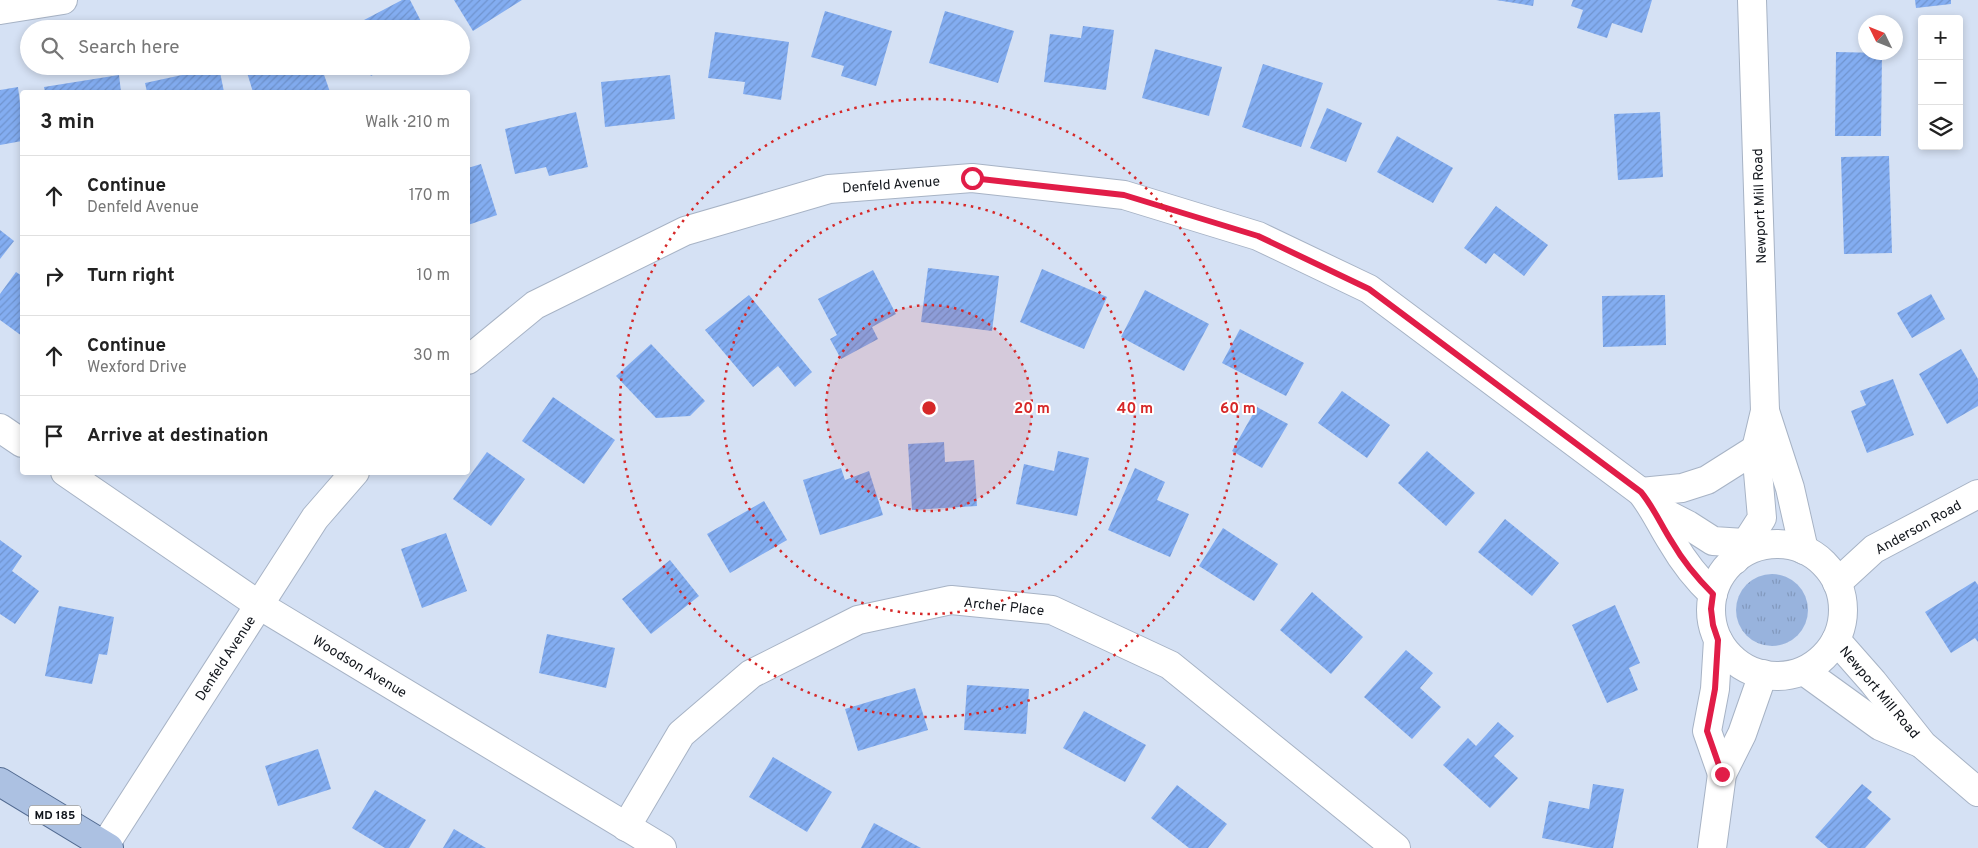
<!DOCTYPE html>
<html lang="en">
<head>
<meta charset="utf-8">
<style>
	:root { --surface:#fff; --page:#f2f2f2; --text:#222; --muted:#767676; --line:#e0e0e0 }
	body { margin:0; font-family:Overpass,sans-serif; background:var(--page); color:var(--text) }
	.controls { position:absolute; right:15px; top:15px; display:grid; overflow:hidden; border-radius:5px; box-shadow:0 2px 8px #0003 }
	.controls button { width:45px; height:45px; display:grid; place-items:center; padding:0; border:0; border-bottom:1px solid var(--line); background:var(--surface); color:var(--text); font:25px sans-serif }
	.compass { position:absolute; left:1858px; top:15px; width:45px; height:45px; border-radius:50%; background:var(--surface); box-shadow:0 2px 8px #0003; rotate:313deg }
	.stop { position:absolute; width:15px; height:15px; margin:-11px; border:4px solid #e11d48; border-radius:50%; background:#fff }
	.stop.end { background:#e11d48; border-color:#fff; box-shadow:0 1px 5px #0008 }
	.list { margin:0; padding:0; list-style:none }
	h2 { display:flex; justify-content:space-between; align-items:center; height:65px; margin:0; padding:0 20px; font-size:21px }
	h2 small { font-size:16px; font-weight:400; color:var(--muted) }
	.list li { display:grid; grid-template-columns:32px 1fr auto; gap:15px; align-items:center; box-sizing:border-box; height:80px; padding:0 20px; border-top:1px solid var(--line) }
	.list b { display:block; font-size:19px; white-space:nowrap }
	.list p { margin:0; font-size:16px; white-space:nowrap; color:var(--muted) }
	.list em { font-size:16px; font-style:normal; color:var(--muted) }
	.icon { flex:none; width:28px; height:28px; fill:none; stroke:currentColor; stroke-width:2; stroke-linecap:round; stroke-linejoin:round }
	.map { position:relative; flex:none; width:1978px; height:848px; overflow:hidden }
	.search { position:absolute; background:var(--surface); box-shadow:0 2px 8px #0003; left:20px; top:20px; width:450px; height:55px; display:flex; align-items:center; gap:12px; box-sizing:border-box; padding:0 18px; border-radius:28px; color:var(--muted); font-size:19px }
	.panel { position:absolute; background:var(--surface); box-shadow:0 2px 8px #0003; left:20px; top:90px; width:450px; height:385px; border-radius:5px }
	.map>svg:first-child { display:block }
	.grass { fill:url(#grass-tufts) }
	.building { fill:url(#building-hatch) }
	.lines { fill:none; stroke-linecap:round; stroke-linejoin:round }
	.minor-casing { stroke:#a7b3c5; stroke-width:30 }
	.major-casing { stroke:#526a90; stroke-width:30 }
	.minor { stroke:#fff; stroke-width:28 }
	.major { stroke:#acc1e2; stroke-width:28 }
	.route { stroke:#e11d48; stroke-width:6 }
	.ring { fill:none; stroke:#d62828; stroke-width:2.5; stroke-dasharray:2.5 5 }
	.labels { text-anchor:middle; stroke-width:4; stroke-linejoin:round; paint-order:stroke }
	.shield { fill:#fff; stroke:#595c60; stroke-width:1 }
	.shield-label { font-size:12px; font-weight:bold; fill:#12161c }
	.street-label { font-size:14px; fill:#12161c; stroke:#fff }
	.centre { fill:#d62828; stroke:#fff; stroke-width:2.5 }
	.ring-label { font-size:15px; text-anchor:middle; font-weight:bold; fill:#d62828; stroke:#fff; stroke-width:4; stroke-linejoin:round; paint-order:stroke }
</style>
</head>
<body>
<div class="map">
<svg width="1978" height="848" viewBox="0 0 1978 848">
	<defs>
		<pattern id="grass-tufts" width="24" height="20" patternUnits="userSpaceOnUse" patternTransform="scale(1.25)"><rect width="24" height="20" fill="#98b3dd"/><path d="M3 7l-1-3M5 7V3M7 7l1-3M15 17l-1-3M17 17v-4M19 17l1-3" fill="none" stroke="#8299bd"/></pattern>
		<pattern id="building-hatch" width="6" height="6" patternUnits="userSpaceOnUse" patternTransform="scale(1.25)"><rect width="6" height="6" fill="#83adf1"/><path d="M-1 1l2-2M0 6l6-6M5 7l2-2" fill="none" stroke="#7094ce"/></pattern>
	</defs>
	<rect width="100%" height="100%" fill="#d5e1f4"/>
	<circle class="grass" cx="1772" cy="610" r="36"/>
	<g class="building">
		<polygon points="402,0 410,0 425,29 347,29"/>
		<polygon points="454,0 522,0 473,31"/>
		<polygon points="1496,0 1534,0 1533,6"/>
		<polygon points="1573,0 1652,0 1642,33 1612,23 1607,38 1577,28 1583,10 1571,6"/>
		<polygon points="1915,0 1951,0 1951,4 1916,8"/>
		<polygon points="825,11 892,31 876,86 841,76 844,66 811,57"/>
		<polygon points="945,11 1014,31 998,83 929,63"/>
		<polygon points="1083,26 1114,30 1106,90 1044,82 1050,34 1081,38"/>
		<polygon points="715,32 789,42 781,100 743,94 745,82 708,78"/>
		<polygon points="1155,49 1222,67 1209,116 1142,98"/>
		<polygon points="1836,52 1882,53 1881,136 1835,136"/>
		<polygon points="1263,64 1323,83 1301,147 1242,127"/>
		<polygon points="245,66 321,66 330,92 253,92"/>
		<polygon points="365,66 390,66 371,76"/>
		<polygon points="219,67 224,92 147,92 145,83"/>
		<polygon points="119,75 121,92 45,92 44,87"/>
		<polygon points="670,75 675,119 605,127 601,82"/>
		<polygon points="18,87 22,120 22,141 0,145 0,90"/>
		<polygon points="1327,108 1362,123 1346,162 1310,148"/>
		<polygon points="576,112 588,167 549,176 546,167 515,174 505,129"/>
		<polygon points="1660,112 1663,177 1618,180 1614,114"/>
		<polygon points="1397,136 1453,168 1433,203 1377,172"/>
		<polygon points="1889,156 1892,253 1844,254 1841,157"/>
		<polygon points="481,164 497,215 468,225 468,168"/>
		<polygon points="1496,206 1548,245 1524,276 1494,253 1486,264 1464,248"/>
		<polygon points="0,230 14,241 0,259"/>
		<polygon points="928,268 999,276 992,331 921,322"/>
		<polygon points="1042,269 1107,297 1084,349 1020,322"/>
		<polygon points="873,270 896,314 872,327 878,339 841,359 830,339 837,335 818,299"/>
		<polygon points="16,272 22,276 22,336 0,320 0,294"/>
		<polygon points="1145,290 1209,324 1184,371 1121,337"/>
		<polygon points="1931,294 1945,319 1912,338 1897,313"/>
		<polygon points="749,295 812,372 795,387 778,366 753,387 705,330"/>
		<polygon points="1665,295 1666,345 1603,347 1602,296"/>
		<polygon points="1240,329 1304,363 1286,396 1222,363"/>
		<polygon points="651,344 705,401 690,416 656,418 616,376"/>
		<polygon points="1961,349 1978,379 1978,406 1947,424 1919,374"/>
		<polygon points="1893,379 1914,435 1867,453 1851,411 1866,405 1860,391"/>
		<polygon points="1342,391 1390,425 1367,458 1318,423"/>
		<polygon points="553,397 615,440 584,484 522,441"/>
		<polygon points="1257,407 1288,424 1262,468 1232,451"/>
		<polygon points="944,442 945,462 974,460 977,506 912,510 908,444"/>
		<polygon points="1058,451 1089,458 1077,516 1016,504 1024,464 1054,471"/>
		<polygon points="1427,451 1475,493 1446,526 1398,483"/>
		<polygon points="487,452 525,479 491,526 453,499"/>
		<polygon points="841,468 845,480 869,471 883,515 820,535 803,480"/>
		<polygon points="1135,468 1165,482 1157,500 1189,514 1170,557 1108,530"/>
		<polygon points="764,501 787,540 730,573 707,534"/>
		<polygon points="1505,519 1559,563 1532,596 1478,552"/>
		<polygon points="1223,528 1278,564 1254,601 1199,566"/>
		<polygon points="446,533 467,591 422,608 401,549"/>
		<polygon points="0,540 22,556 12,571 39,591 15,624 0,614"/>
		<polygon points="670,560 699,596 651,634 622,599"/>
		<polygon points="1975,581 1978,585 1978,642 1975,638 1951,653 1925,612"/>
		<polygon points="1312,592 1363,637 1331,674 1280,630"/>
		<polygon points="1615,605 1640,663 1629,668 1638,690 1607,703 1572,625"/>
		<polygon points="59,606 114,617 107,655 99,654 92,684 45,676"/>
		<polygon points="547,634 615,648 606,688 539,673"/>
		<polygon points="1406,650 1433,673 1420,688 1441,707 1412,739 1364,697"/>
		<polygon points="967,685 1029,689 1026,734 964,730"/>
		<polygon points="915,688 928,730 858,751 845,709"/>
		<polygon points="1084,711 1146,745 1125,782 1063,748"/>
		<polygon points="1498,722 1514,736 1494,756 1518,778 1490,808 1443,765 1468,738 1476,746"/>
		<polygon points="318,749 331,789 278,806 265,766"/>
		<polygon points="773,757 832,792 807,832 749,797"/>
		<polygon points="1593,784 1624,789 1613,848 1594,848 1542,838 1549,801 1589,809"/>
		<polygon points="1862,784 1872,792 1867,798 1891,819 1865,848 1828,848 1815,837"/>
		<polygon points="1177,785 1227,824 1208,848 1189,848 1151,818"/>
		<polygon points="375,790 426,820 409,848 385,848 352,828"/>
		<polygon points="874,823 921,848 861,848"/>
		<polygon points="454,829 486,848 443,848"/>
	</g>
	<g class="lines">
		<defs>
			<g id="minor">
				<polyline points="0,10 63,0"/>
				<path d="M468 360 535 305 685 231 829 189 972 178 1124 195 1258 236 1369 289 1641 492C1654 508 1661 525 1672 542 1683 561 1697 579 1713 594"/>
				<polyline points="1765,411 1790,488 1804,550"/>
				<polyline points="0,428 22,443"/>
				<polyline points="65,472 259,605 662,848"/>
				<polyline points="1641,492 1682,488 1707,480 1756,449"/>
				<polyline points="1653,507 1688,525 1713,541 1760,544"/>
				<circle cx="1777" cy="610" r="66"/>
				<polyline points="1735,560 1762,518 1756,449 1765,411 1752,0"/>
				<polyline points="1837,583 1874,549 1978,494"/>
				<polyline points="1718,640 1715,689 1707,731 1722,774"/>
				<polyline points="1836,640 1873,682 1923,745 1978,792"/>
				<polyline points="1804,671 1880,726 1920,743"/>
				<polyline points="626,827 681,734 751,674 858,620 951,600 1052,610 1170,665 1396,848"/>
				<polyline points="103,848 315,518 355,472"/>
				<polyline points="1712,848 1722,774 1742,734 1763,674"/>
			</g>
			<polyline id="major" points="0,782 109,848"/>
		</defs>
		<use href="#minor" class="minor-casing"/>
		<use href="#major" class="major-casing"/>
		<use href="#minor" class="minor"/>
		<use href="#major" class="major"/>
	</g>
	<g class="lines">
		<path class="route" d="M972 178 1124 195 1258 236 1369 289 1641 492C1654 508 1661 525 1672 542 1683 561 1698 579 1713 594L1711 609 1713 625 1718 640 1715 689 1707 731 1722 774"/>
	</g>
	<circle cx="929" cy="408" r="103" fill="#d62828" fill-opacity=".12"/>
	<g class="ring">
		<circle cx="929" cy="408" r="103"/>
		<circle cx="929" cy="408" r="206"/>
		<circle cx="929" cy="408" r="309"/>
	</g>
	<g class="labels">
		<rect class="shield" x="29" y="805.5" width="52" height="19" rx="4"/>
		<g class="shield-label">
			<text x="55" y="819">MD 185</text>
		</g>
		<g class="street-label">
			<text transform="translate(891 184) rotate(-4)" y="5">Denfeld Avenue</text>
			<text transform="translate(1759 206) rotate(-92)" y="5">Newport Mill Road</text>
			<text transform="translate(1918 527) rotate(-29)" y="5">Anderson Road</text>
			<text transform="translate(1004 606) rotate(6)" y="5">Archer Place</text>
			<text transform="translate(225 658) rotate(-57)" y="5">Denfeld Avenue</text>
			<text transform="translate(360 666) rotate(31)" y="5">Woodson Avenue</text>
			<text transform="translate(1880 692) rotate(50)" y="5">Newport Mill Road</text>
		</g>
	</g>
	<circle cx="929" cy="408" r="8" class="centre"/>
	<g class="ring-label">
		<text x="1032" y="413">20 m</text>
		<text x="1135" y="413">40 m</text>
		<text x="1238" y="413">60 m</text>
	</g>
</svg>
<div class="controls">
<button>+</button>
<button>−</button>
<button><svg class="icon" aria-label="layers" viewBox="0 0 24 24"><path d="M12 4l9 5-9 5-9-5zM3 14l9 5 9-5"/></svg></button>
</div>
<svg class="compass" viewBox="-18 -18 36 36"><path d="M0-13l5 13h-10z" fill="#e53935"/><path d="M0 13l5-13h-10z" fill="#767676"/></svg>
<div class="stop" style="left:972px;top:178px"></div>
<div class="stop end" style="left:1722px;top:774px"></div>
<div class="search"><svg class="icon" aria-label="search" viewBox="0 0 24 24"><circle cx="10" cy="10" r="6"/><path d="M15 15l6 6"/></svg>Search here</div>
<section class="panel">
<h2>3 min<small>Walk · 210 m</small></h2>
<ul class="list">
<li><svg class="icon" aria-label="ahead" viewBox="0 0 24 24"><path d="M12 20V5M6 11l6-6 6 6"/></svg><div><b>Continue</b><p>Denfeld Avenue</p></div><em>170 m</em></li>
<li><svg class="icon" aria-label="right" viewBox="0 0 24 24"><path d="M7 20v-9h11M14 6l5 5-5 5"/></svg><div><b>Turn right</b></div><em>10 m</em></li>
<li><svg class="icon" aria-label="ahead" viewBox="0 0 24 24"><path d="M12 20V5M6 11l6-6 6 6"/></svg><div><b>Continue</b><p>Wexford Drive</p></div><em>30 m</em></li>
<li><svg class="icon" aria-label="arrive" viewBox="0 0 24 24"><path d="M6 21V4h12l-3 4 3 4H6"/></svg><div><b>Arrive at destination</b></div></li>
</ul>
</section>
</div>
</body>
</html>
